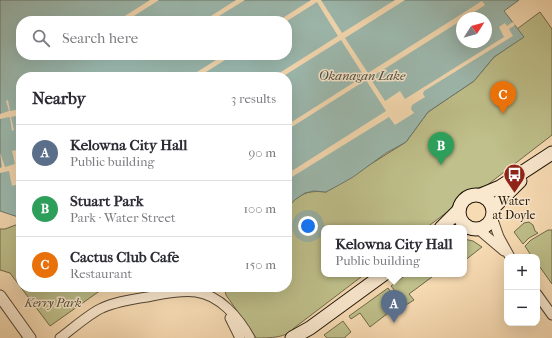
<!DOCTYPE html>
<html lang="en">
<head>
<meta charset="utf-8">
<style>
	:root { --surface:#fff; --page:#f7f7f7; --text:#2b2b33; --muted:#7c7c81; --line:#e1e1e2; --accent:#8f2418 }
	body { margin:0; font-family:"IM FELL French Canon",serif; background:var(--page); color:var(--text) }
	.controls { position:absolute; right:12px; bottom:12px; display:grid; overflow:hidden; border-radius:8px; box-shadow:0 4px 16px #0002 }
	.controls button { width:36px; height:36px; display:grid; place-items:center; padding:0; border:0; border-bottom:1px solid var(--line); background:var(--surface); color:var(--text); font:20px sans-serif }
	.compass { position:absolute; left:456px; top:12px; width:36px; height:36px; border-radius:50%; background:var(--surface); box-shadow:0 4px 16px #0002; rotate:54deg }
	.you { position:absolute; left:308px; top:226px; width:14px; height:14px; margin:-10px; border:3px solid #fff; border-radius:50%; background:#1a73e8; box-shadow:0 0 0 6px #1a73e833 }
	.badge { display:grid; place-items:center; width:26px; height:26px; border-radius:50%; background:var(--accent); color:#fff; font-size:13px; font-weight:700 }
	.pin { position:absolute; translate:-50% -33px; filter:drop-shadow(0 1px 2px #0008) }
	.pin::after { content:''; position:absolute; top:21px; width:14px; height:12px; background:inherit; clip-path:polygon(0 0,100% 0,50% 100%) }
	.popup { position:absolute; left:321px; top:225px; width:146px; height:52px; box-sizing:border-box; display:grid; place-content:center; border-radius:8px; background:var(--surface); filter:drop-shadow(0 1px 3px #0005); font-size:13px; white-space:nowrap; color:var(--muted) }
	.popup b { font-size:15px; color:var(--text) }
	.popup::after { content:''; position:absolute; left:50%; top:100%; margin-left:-8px; border:8px solid transparent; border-top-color:var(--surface) }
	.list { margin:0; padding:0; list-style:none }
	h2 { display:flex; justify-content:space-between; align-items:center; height:52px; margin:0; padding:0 16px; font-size:17px }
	h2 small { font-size:13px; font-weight:400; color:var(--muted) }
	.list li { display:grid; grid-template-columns:26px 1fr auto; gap:12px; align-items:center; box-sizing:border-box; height:56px; padding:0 16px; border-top:1px solid var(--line) }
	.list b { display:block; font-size:15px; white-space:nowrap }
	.list p { margin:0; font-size:13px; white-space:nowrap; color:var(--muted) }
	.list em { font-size:13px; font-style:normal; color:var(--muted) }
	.icon { flex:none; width:22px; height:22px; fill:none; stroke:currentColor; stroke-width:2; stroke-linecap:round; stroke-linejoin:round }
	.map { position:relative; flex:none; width:552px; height:338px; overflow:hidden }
	.search { position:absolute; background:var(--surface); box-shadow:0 4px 16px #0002; left:16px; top:16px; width:276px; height:44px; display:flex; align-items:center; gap:10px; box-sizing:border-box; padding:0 14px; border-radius:16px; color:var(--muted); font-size:15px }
	.panel { position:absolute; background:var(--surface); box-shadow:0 4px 16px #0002; left:16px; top:72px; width:276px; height:220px; border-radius:16px }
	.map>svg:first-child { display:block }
	.green { fill:#bfc08b; stroke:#6f6a4a }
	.water { fill:#9dbbb1; stroke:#6b796e; fill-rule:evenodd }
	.pier { fill:#f7dbb3 }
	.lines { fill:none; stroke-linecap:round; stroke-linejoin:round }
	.minor-casing { stroke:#554634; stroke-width:11 }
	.tertiary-casing { stroke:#554634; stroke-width:13 }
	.secondary-casing { stroke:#1f1509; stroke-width:15 }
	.minor { stroke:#fae8ce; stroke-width:9 }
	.tertiary { stroke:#fae8ce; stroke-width:11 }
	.secondary { stroke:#fae8ce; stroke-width:13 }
	.labels { text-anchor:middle; stroke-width:3; stroke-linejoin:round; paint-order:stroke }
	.poi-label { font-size:12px; fill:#1f1509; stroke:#fae8ce }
	.park-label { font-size:12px; font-style:italic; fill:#575136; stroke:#fae8ce }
	.water-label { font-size:13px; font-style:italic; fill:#4b4f44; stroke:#fae8ce }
</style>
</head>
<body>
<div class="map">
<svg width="552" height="338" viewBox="0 0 552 338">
	<rect width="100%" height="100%" fill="#f7dbb3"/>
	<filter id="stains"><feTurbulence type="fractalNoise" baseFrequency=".005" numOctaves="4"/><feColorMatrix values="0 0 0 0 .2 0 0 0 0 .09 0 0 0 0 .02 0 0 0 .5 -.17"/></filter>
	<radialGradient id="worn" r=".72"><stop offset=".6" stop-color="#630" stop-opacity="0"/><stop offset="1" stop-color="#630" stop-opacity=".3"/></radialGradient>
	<g class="green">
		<path d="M540 12 552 29V135L486 186 464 191 458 196 451 209 426 228H324V274H365L294 328C287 338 270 338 256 338L226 295 224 287H287V207C291 204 293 201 297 198 306 191 315 191 326 192L406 142 428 112 474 81 494 57 523 37 517 29Z"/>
		<polygon points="529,222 533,225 535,231 538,233 529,238 523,244 514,232 524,223"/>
		<polygon points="21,223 21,287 109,287 101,290 50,326 10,273 0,270 0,229 5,229"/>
		<polygon points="548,230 552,230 552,284 537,263 537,257 532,257 525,246 531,240"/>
		<polygon points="464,239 473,241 482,247 464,261"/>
		<polygon points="407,274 436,274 409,294 414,300 406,305 391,286"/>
		<polygon points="388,288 401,307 390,315 388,313 370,327 360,313 351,319 349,316"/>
		<polygon points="343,321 351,332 345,337 345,338 327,338 324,335"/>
	</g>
	<path class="water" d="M0 0H519L504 11 524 37 494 57 474 81 428 112 406 142 386 153 353 177 339 185 326 192 314 191 305 193 296 199 287 207V77H21V218L0 211ZM462 18H486V42H462ZM21 21H287V55H21Z"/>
	<g class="pier">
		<polygon points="150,0 159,0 126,21 117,21"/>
		<polygon points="236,0 245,0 211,21 203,21"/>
		<polygon points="311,0 321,0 342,33 395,0 405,0 345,38 368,73 482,1 485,5 465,18 462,18 462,20 370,78 385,101 400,91 405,99 504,37 499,27 505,23 507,26 513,22 515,25 509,29 513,36 424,91 423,94 425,97 412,105 411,109 414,113 395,125 389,117 287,180 287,174 386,111 366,80 287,130 287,125 364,76 341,40 282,77 273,77 338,36 317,2 287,21 278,21"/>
		<polygon points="224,55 233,55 198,77 189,77"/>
		<polygon points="18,98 21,98 21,115 11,117 14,130 12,131 10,118 9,117 0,119 0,114 9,111 6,101 8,100 10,111 21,109"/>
		<polygon points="21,149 21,152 18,153 21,164 21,183 12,186 9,171 0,173 0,168 2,167 0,153 5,167 15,164 12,151"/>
	</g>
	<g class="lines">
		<defs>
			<g id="minor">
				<polyline points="492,217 499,237 510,257"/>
				<polyline points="478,229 504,251"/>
				<polyline points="537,294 552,315"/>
				<polyline points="230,318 240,338"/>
				<path d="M60 338C71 330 90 313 102 308 115 302 133 299 147 297 163 294 180 290 196 292 220 295 239 318 250 338"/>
			</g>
			<polyline id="tertiary" points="0,296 30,338"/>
			<g id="secondary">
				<polyline points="481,195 500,187 552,153"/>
				<circle cx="476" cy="212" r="17"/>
				<polyline points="493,208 520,181"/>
				<polyline points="441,228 459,210"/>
				<polyline points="292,338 310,328 384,274"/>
			</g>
		</defs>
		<use href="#minor" class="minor-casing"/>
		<use href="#tertiary" class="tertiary-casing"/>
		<use href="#secondary" class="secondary-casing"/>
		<use href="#minor" class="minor"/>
		<use href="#tertiary" class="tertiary"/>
		<use href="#secondary" class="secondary"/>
	</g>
	<defs>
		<symbol id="bus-pin" viewBox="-11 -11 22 30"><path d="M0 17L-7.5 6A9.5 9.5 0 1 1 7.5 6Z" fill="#8f2418" stroke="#fae8ce"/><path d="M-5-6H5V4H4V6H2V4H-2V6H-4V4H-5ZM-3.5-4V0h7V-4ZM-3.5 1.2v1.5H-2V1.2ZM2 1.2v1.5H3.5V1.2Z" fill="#fff"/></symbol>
	</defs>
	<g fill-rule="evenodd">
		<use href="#bus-pin" x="502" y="162" width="25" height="34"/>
	</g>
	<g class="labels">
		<g class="poi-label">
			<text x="514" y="205">Water<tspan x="514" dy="14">at Doyle</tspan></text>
		</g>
		<g class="park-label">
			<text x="53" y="307">Kerry Park</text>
		</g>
		<g class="water-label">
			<text x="362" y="80">Okanagan Lake</text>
		</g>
	</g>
	<rect width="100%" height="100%" filter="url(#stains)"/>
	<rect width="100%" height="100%" fill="url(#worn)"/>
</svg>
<div class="controls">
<button>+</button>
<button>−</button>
</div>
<svg class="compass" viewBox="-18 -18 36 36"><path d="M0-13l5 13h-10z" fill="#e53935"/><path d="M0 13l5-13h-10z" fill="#7c7c81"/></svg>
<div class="you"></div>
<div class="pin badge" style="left:394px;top:323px;background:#5c6f8a">A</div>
<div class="popup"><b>Kelowna City Hall</b>Public building</div>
<div class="pin badge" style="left:441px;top:165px;background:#2e9e5b">B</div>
<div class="pin badge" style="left:503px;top:114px;background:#e8710a">C</div>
<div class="search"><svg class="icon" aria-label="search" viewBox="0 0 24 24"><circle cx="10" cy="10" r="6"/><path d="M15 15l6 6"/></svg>Search here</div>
<section class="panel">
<h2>Nearby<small>3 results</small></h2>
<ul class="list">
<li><span class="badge" style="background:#5c6f8a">A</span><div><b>Kelowna City Hall</b><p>Public building</p></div><em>90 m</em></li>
<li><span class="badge" style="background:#2e9e5b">B</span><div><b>Stuart Park</b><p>Park · Water Street</p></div><em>100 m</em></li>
<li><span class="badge" style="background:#e8710a">C</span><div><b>Cactus Club Cafe</b><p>Restaurant</p></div><em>150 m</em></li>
</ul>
</section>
</div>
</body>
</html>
